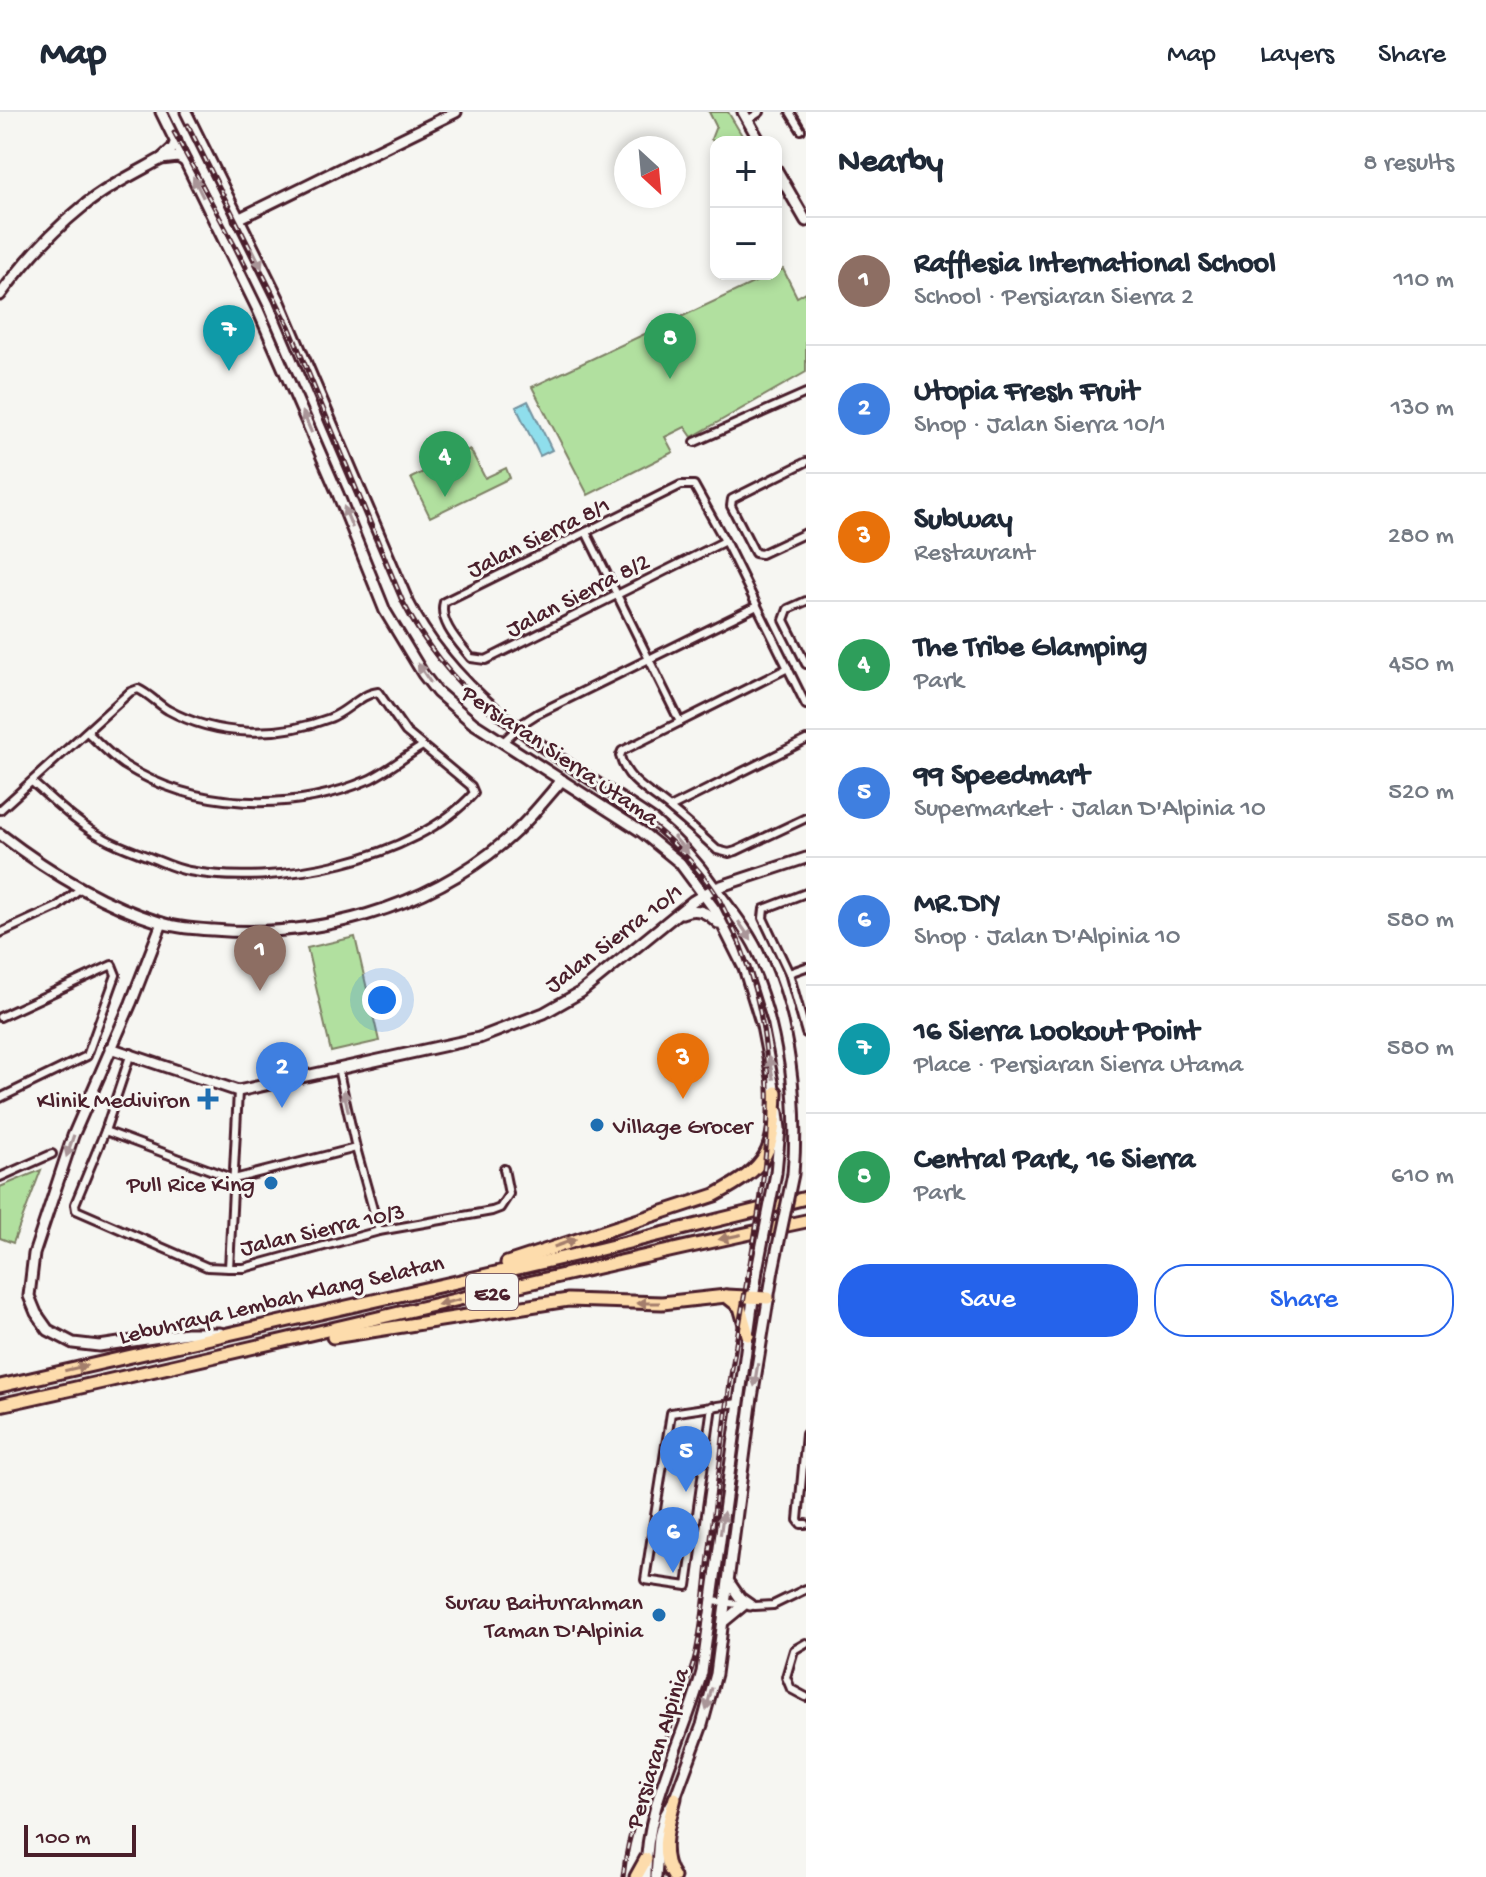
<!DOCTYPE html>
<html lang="en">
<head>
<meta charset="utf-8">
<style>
	:root { --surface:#fff; --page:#f6f6f7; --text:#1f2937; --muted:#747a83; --line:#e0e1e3; --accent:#2563eb }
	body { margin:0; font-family:"Gochi Hand",sans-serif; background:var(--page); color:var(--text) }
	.controls { position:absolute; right:24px; top:24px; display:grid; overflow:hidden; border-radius:16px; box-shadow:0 4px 12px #0003 }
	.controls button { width:72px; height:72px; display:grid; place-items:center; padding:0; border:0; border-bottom:2px solid var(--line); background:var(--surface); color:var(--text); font:40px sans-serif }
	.compass { position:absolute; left:614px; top:24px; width:72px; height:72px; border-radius:50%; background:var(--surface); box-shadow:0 4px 12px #0003; rotate:154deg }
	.scale { position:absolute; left:24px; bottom:20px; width:112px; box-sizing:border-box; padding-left:8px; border:4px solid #4a1f2b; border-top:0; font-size:22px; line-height:28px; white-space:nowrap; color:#4a1f2b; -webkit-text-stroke:6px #f6f6f2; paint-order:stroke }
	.you { position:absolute; left:382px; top:888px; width:28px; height:28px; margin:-20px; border:6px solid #fff; border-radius:50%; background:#1a73e8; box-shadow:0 0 0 12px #1a73e833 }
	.badge { display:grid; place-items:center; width:52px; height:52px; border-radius:50%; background:var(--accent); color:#fff; font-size:26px; font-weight:700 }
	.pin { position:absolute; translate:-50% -66px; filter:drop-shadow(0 2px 4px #0008) }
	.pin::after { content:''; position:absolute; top:42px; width:28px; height:24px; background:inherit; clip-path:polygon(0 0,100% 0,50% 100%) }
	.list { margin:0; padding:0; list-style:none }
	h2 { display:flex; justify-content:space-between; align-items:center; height:104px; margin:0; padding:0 32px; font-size:34px }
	h2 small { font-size:26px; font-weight:400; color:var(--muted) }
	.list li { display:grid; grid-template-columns:52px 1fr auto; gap:24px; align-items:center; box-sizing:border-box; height:128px; padding:0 32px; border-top:2px solid var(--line) }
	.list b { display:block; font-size:30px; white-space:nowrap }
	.list p { margin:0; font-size:26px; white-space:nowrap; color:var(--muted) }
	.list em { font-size:26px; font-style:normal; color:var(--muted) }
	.actions { display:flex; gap:16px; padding:24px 32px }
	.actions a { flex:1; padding:18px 0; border:2px solid var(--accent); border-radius:32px; text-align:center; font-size:28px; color:var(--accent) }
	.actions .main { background:var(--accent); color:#fff }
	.map { position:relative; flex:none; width:806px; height:1765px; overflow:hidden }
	header { display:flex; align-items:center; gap:48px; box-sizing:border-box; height:112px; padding:0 40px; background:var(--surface); border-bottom:2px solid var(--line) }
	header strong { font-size:38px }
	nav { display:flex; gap:44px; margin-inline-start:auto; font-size:28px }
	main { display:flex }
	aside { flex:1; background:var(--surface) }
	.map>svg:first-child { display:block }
	.green { fill:#b1e09f; stroke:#7e8065; stroke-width:2 }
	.water { fill:#8fdeec; stroke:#73929f; stroke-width:2 }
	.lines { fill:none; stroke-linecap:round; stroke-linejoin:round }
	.street-casing { stroke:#4a1f2b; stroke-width:12 }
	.secondary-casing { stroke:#4a1f2b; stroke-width:15 }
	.highway-casing { stroke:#4a1f2b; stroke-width:17 }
	.street { stroke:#f6f6f2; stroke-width:6 }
	.secondary { stroke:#f6f6f2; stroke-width:9 }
	.highway { stroke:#fddcac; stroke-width:11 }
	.rail-casing { stroke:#4a1f2b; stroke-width:5 }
	.rail { stroke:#f6f6f2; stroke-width:2; stroke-dasharray:6; stroke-linecap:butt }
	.secondary-bridge-casing { stroke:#4a1f2b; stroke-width:15; stroke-linecap:butt }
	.secondary-bridge { stroke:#f6f6f2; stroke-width:9 }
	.oneway { fill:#a99598 }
	.oneway2 { fill:#a47e6c }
	.poi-dot { fill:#1f6fb2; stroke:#f6f6f2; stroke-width:3 }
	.labels { text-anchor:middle; stroke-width:6; stroke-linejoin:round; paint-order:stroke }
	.shield { fill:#f6f6f2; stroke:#7e6067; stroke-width:2 }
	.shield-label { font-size:22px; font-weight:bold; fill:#4a1f2b }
	.street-label { font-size:24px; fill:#4a1f2b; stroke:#f6f6f2 }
	.poi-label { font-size:24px; fill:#4a1f2b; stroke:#f6f6f2; text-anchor:end }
</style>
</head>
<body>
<header>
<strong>Map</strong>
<nav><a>Map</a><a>Layers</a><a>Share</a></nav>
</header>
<main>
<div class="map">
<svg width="806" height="1765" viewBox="0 0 806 1765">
	<rect width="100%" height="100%" fill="#f6f6f2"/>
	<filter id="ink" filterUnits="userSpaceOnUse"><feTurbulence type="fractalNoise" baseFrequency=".0125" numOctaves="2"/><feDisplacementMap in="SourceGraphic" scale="16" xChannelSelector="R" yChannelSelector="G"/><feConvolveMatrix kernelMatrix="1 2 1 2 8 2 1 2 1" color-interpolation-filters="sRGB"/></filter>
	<g filter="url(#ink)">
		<g class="green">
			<polygon points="709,0 728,0 746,30 716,32 711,27 716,14"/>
			<polygon points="783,157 797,185 806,180 806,260 692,325 685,315 665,325 673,340 588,383 532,275"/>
			<polygon points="470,337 485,366 506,356 510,366 430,405 411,366"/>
			<polygon points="355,825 379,929 331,940 307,836"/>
			<polygon points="41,1058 13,1131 0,1126 0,1075"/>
		</g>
		<polygon class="water" points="528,289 552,338 540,344 516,295"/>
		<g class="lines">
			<defs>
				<g id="street">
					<polyline points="790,0 801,18"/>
					<polyline points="748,8 760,0"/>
					<polyline points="695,330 806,281"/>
					<polyline points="806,350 732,387 731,394 755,441 761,442 806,421"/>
					<polyline points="586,420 680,610"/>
					<path d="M725 429 486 548 471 546C460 532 438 510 444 490L681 373H694L725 429 806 593"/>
					<polyline points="806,489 788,497 784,508 806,552"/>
					<path d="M788 556 622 639 620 644C627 671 653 681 673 699 688 711 703 725 717 738L729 741 736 739 806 706"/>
					<path d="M87 620C99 631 111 644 124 653 195 698 291 701 368 668 386 660 404 645 421 635"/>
					<polyline points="503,630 523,611 537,602 757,494"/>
					<polyline points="670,696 806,628"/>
					<path d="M0 698 130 580 138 577C149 582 158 592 168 598 217 625 278 626 330 606 347 600 360 582 378 580L406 620 471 674 474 681C415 748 274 776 189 759 176 757 162 750 149 745 134 739 118 734 104 726 77 712 55 690 32 670"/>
					<polyline points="806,781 764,797 763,806 789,861 806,921"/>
					<polyline points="0,821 57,795 81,776"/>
					<polyline points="789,861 806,855"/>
					<polyline points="0,905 112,853 116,863 87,944 0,986"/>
					<polyline points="131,941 105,1019 75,1092 76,1098 207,1155 229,1156 244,1156 379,1119 492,1099 500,1096 509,1082 504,1057"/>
					<polyline points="338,956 356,1036 379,1119"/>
					<polyline points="105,1019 234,1067 356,1036"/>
					<polyline points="0,1065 52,1042"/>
					<polyline points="229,1156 238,979"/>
					<polyline points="712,1294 687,1474 645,1468 671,1301 738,1291"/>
					<polyline points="806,1322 798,1408 801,1412 806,1412"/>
					<polyline points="712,1489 755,1494 773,1493 806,1477"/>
					<polyline points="806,1531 794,1538 786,1565 791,1577 806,1585"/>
				</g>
				<g id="secondary">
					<polyline points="161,0 258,198 338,382 385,499 423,562 437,580 473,611 642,720 680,751 715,798 744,856 762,914 776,986"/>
					<path d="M186 0 279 188 407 488C458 591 561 646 653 708 677 728 697 750 714 775 731 798 750 821 761 847 790 914 799 990 793 1062"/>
					<polyline points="743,0 760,30"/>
					<polyline points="176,29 173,36 161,47 178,45 185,49"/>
					<polyline points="776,57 806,109"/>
					<polyline points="238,107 456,0"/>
					<path d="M0 183C23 152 51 120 81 96 105 76 134 62 161 47"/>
					<path d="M0 722C48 759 101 792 159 810 176 816 196 817 213 818 315 827 425 797 504 730 526 712 543 690 562 668"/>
					<path d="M682 801C697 795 707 800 718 811"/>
					<polyline points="162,811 131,891 73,1024 34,1142 29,1184 36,1201 48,1218 73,1231 99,1234 187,1221 220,1221"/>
					<polyline points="110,936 238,979 479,926 544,901 581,880 693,789 715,776 806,746"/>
					<polyline points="776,1061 780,1017 778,1000"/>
					<polyline points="729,1470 740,1486 750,1493"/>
					<polyline points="723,1510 745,1492"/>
					<path d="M646 1765C645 1692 683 1630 702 1560L757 1158"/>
					<polyline points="656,1765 659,1725 664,1705 675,1686 702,1613 716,1562 751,1292 773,1158"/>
				</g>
				<g id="highway">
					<path d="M507 1151 715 1083C769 1054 774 1041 776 980"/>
					<polyline points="726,1184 740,1195 748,1223"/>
					<polyline points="333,1225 568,1188 662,1191 726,1184 768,1186"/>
					<polyline points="0,1274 601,1137 806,1086"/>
					<path d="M0 1293C269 1234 536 1166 806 1109"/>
					<polyline points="636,1765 646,1747"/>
					<path d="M674 1765C657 1742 669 1711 675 1686"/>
				</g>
			</defs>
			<use href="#street" class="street-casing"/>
			<use href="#secondary" class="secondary-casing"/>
			<use href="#highway" class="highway-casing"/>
			<use href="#street" class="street"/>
			<use href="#secondary" class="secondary"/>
			<use href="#highway" class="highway"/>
			<defs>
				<g id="rail">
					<path d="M188 13 289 214 403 490C423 529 450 565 483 593 561 658 662 698 718 785 806 949 757 1090 731 1263 723 1323 716 1384 709 1444 705 1477 703 1512 695 1545 675 1620 631 1686 623 1765"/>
					<polyline points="174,20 246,155"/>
				</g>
			</defs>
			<use href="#rail" class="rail-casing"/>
			<use href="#rail" class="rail"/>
			<defs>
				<g id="secondary-bridge">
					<polyline points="757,1158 776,1061"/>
					<polyline points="773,1158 793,1062"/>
				</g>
			</defs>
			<use href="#secondary-bridge" class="secondary-bridge-casing"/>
			<use href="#secondary-bridge" class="secondary-bridge"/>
		</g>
		<defs><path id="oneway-solid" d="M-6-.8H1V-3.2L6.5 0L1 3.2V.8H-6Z" transform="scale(2)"/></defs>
		<g class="oneway">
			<use href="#oneway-solid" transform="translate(198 75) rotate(-116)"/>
			<use href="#oneway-solid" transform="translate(257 146) rotate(64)"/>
			<use href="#oneway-solid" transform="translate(307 310) rotate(-113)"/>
			<use href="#oneway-solid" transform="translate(348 405) rotate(-112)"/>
			<use href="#oneway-solid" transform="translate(424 561) rotate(-124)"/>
			<use href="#oneway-solid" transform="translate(681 733) rotate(49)"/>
			<use href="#oneway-solid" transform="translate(745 819) rotate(56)"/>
			<use href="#oneway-solid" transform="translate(771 956) rotate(-102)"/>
			<use href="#oneway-solid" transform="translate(346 989) rotate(-102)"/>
			<use href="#oneway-solid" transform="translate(70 1034) rotate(109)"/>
			<use href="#oneway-solid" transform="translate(756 1263) rotate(99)"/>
			<use href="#oneway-solid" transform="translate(722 1411) rotate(-82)"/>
			<use href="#oneway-solid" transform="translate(709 1587) rotate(105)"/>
		</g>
		<g class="oneway2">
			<use href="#oneway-solid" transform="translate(730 1125) rotate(168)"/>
			<use href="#oneway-solid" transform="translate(565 1131) rotate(-19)"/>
			<use href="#oneway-solid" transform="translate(449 1190) rotate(167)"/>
			<use href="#oneway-solid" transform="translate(648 1191) rotate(-180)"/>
			<use href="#oneway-solid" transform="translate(76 1256) rotate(-13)"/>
		</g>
	</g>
	<g class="poi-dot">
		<path d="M204 975h8v8h8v8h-8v8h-8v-8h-8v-8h8z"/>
		<circle cx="597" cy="1013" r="8"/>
		<circle cx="271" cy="1071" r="8"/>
		<circle cx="659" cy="1503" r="8"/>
	</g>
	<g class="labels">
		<rect class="shield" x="466" y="1162" width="52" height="36" rx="6"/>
		<g class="shield-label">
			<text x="492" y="1188">E26</text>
		</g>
		<g class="street-label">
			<text transform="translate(538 424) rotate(-26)" y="8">Jalan Sierra 8/1</text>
			<text transform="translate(577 482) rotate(-27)" y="8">Jalan Sierra 8/2</text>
			<text transform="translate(561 642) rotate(34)" y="8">Persiaran Sierra Utama</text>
			<text transform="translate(613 825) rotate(-37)" y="8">Jalan Sierra 10/1</text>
			<text transform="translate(322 1116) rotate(-13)" y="8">Jalan Sierra 10/3</text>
			<text transform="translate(281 1186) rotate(-13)" y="8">Lebuhraya Lembah Klang Selatan</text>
			<text transform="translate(656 1636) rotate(-73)" y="8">Persiaran Alpinia</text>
		</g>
		<g class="poi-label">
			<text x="190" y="995">Klinik Mediviron</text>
			<text x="613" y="1021" text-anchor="start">Village Grocer</text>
			<text x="255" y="1079">Pull Rice King</text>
			<text x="643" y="1497">Surau Baiturrahman<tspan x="643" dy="28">Taman D'Alpinia</tspan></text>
		</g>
	</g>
</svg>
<div class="controls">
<button>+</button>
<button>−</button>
</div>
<svg class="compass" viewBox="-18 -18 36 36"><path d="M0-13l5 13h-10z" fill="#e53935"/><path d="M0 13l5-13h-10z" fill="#747a83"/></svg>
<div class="scale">100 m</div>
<div class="you"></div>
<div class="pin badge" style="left:260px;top:879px;background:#8d6e63">1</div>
<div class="pin badge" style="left:282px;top:996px;background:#3f7fe0">2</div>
<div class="pin badge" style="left:683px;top:987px;background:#e8710a">3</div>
<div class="pin badge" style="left:445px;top:385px;background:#2e9e5b">4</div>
<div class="pin badge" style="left:686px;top:1380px;background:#3f7fe0">5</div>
<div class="pin badge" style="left:673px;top:1461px;background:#3f7fe0">6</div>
<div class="pin badge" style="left:229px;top:259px;background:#0f9aa8">7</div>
<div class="pin badge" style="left:670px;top:267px;background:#2e9e5b">8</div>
</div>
<aside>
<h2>Nearby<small>8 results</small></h2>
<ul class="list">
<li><span class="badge" style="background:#8d6e63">1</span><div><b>Rafflesia International School</b><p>School · Persiaran Sierra 2</p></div><em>110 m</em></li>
<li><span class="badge" style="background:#3f7fe0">2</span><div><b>Utopia Fresh Fruit</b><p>Shop · Jalan Sierra 10/1</p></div><em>130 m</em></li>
<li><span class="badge" style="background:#e8710a">3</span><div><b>Subway</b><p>Restaurant</p></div><em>280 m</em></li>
<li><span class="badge" style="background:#2e9e5b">4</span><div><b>The Tribe Glamping</b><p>Park</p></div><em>450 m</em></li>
<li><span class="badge" style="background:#3f7fe0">5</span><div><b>99 Speedmart</b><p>Supermarket · Jalan D'Alpinia 10</p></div><em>520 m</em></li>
<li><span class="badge" style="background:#3f7fe0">6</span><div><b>MR.DIY</b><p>Shop · Jalan D'Alpinia 10</p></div><em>580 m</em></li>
<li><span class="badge" style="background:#0f9aa8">7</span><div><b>16 Sierra Lookout Point</b><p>Place · Persiaran Sierra Utama</p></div><em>580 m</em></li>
<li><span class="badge" style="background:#2e9e5b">8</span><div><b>Central Park, 16 Sierra</b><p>Park</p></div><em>610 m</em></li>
</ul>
<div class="actions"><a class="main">Save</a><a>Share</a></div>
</aside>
</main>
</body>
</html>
